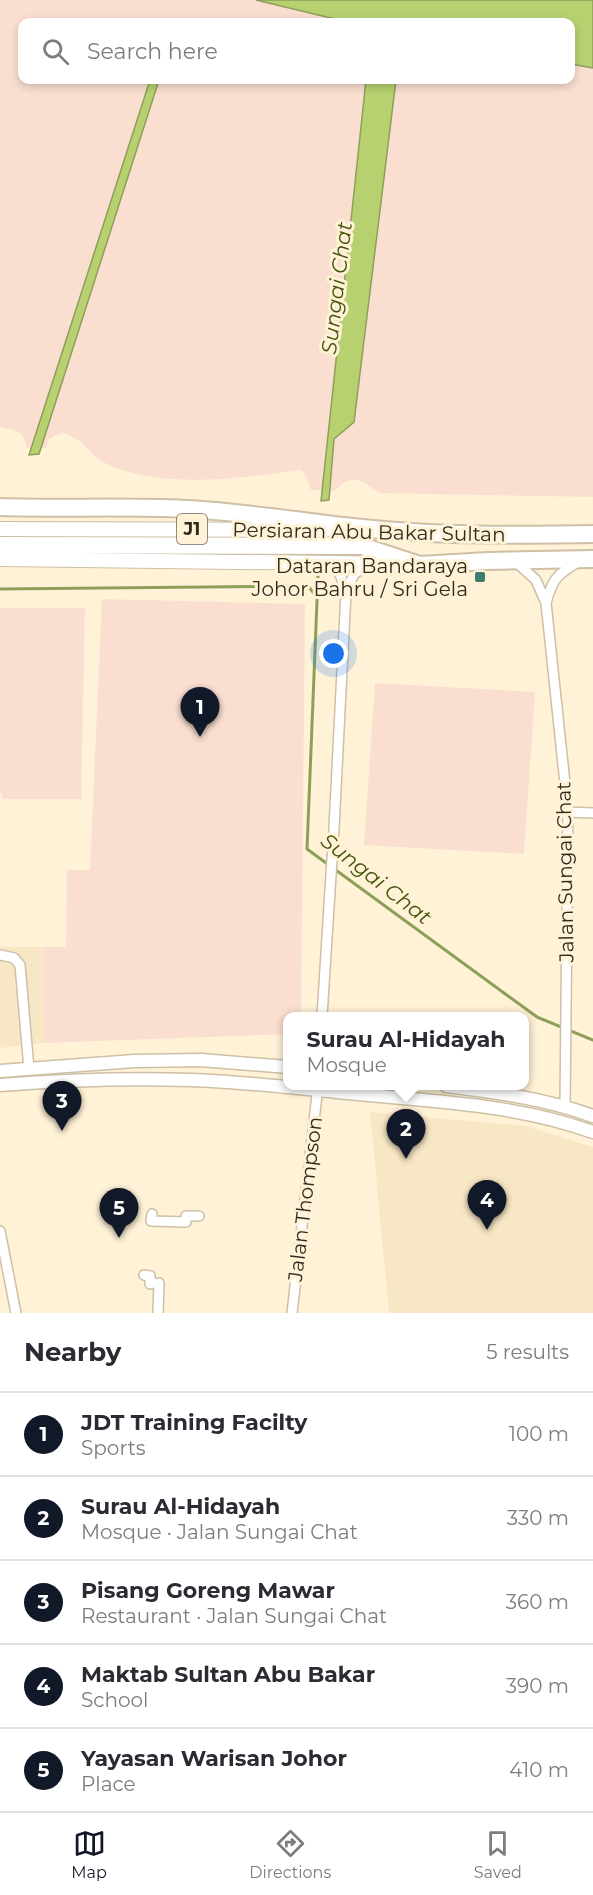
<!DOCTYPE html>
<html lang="en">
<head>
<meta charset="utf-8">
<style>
	:root { --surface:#fff; --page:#f2f2f3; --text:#2b2b33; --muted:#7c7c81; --line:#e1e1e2; --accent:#111827 }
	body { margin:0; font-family:Montserrat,sans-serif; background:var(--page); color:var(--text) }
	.you { position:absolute; left:334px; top:654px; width:21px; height:21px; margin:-15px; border:4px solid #fff; border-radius:50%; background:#1a73e8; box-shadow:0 0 0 9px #1a73e833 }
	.badge { display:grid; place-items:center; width:39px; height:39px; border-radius:50%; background:var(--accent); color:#fff; font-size:20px; font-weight:700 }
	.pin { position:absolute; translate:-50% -50px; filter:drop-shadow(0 2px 3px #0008) }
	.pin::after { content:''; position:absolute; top:32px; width:21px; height:18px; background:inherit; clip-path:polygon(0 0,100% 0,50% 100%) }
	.popup { position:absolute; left:283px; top:1012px; width:246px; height:78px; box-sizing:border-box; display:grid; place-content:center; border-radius:12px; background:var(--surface); filter:drop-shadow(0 2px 4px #0005); font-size:20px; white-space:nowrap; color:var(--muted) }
	.popup b { font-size:22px; color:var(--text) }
	.popup::after { content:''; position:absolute; left:50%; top:100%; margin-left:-12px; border:12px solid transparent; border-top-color:var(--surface) }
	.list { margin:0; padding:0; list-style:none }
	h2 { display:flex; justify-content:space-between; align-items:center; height:78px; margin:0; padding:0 24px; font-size:26px }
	h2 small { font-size:20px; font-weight:400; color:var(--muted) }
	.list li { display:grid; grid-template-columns:39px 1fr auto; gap:18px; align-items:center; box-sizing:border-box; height:84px; padding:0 24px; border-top:2px solid var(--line) }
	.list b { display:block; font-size:22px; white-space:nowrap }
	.list p { margin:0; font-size:20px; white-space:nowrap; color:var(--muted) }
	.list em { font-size:20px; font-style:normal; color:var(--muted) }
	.icon { flex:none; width:33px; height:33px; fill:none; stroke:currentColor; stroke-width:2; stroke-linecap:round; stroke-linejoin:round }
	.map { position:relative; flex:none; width:593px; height:1313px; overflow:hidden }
	.search { position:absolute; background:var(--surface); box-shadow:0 3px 9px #0003; left:18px; right:18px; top:18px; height:66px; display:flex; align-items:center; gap:15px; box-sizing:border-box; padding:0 21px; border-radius:12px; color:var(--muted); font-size:22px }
	.sheet { height:498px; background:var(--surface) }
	nav { display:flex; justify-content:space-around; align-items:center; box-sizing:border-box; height:84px; border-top:2px solid var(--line); background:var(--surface); font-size:16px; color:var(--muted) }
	nav a { display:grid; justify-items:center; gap:3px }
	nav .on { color:var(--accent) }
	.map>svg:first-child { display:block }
	.built { fill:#f8e7c5 }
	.green { fill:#fadfd1 }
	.water { fill:#b7d171; stroke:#8e9f59; stroke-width:1.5 }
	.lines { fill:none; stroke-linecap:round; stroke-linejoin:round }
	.stream { stroke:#8e9f59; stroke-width:3 }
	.street-casing { stroke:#cdc0a6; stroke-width:12 }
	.secondary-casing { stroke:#cdc0a6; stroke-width:15 }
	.primary-casing { stroke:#cdc0a6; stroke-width:16 }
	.highway-casing { stroke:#cdc0a6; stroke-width:20 }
	.street { stroke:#fff; stroke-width:9 }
	.secondary { stroke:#fff; stroke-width:12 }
	.primary { stroke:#fff; stroke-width:14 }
	.highway { stroke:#fff; stroke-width:16 }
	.poi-dot { fill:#3c7d6e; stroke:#fff2d6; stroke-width:2 }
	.labels { text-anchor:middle; stroke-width:6; stroke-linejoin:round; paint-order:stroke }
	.shield { fill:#fff2d6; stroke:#6e6757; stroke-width:1.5 }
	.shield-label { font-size:18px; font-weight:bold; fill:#302b20 }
	.street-label { font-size:20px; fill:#302b20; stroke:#fff2d6 }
	.poi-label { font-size:20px; fill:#302b20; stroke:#fff2d6; text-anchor:end }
	.water-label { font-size:21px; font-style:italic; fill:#44540c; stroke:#fff2d6 }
</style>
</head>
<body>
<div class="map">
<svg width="593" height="1313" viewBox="0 0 593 1313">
	<rect width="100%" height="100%" fill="#fff2d6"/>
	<g class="built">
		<polygon points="0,947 43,947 44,1043 0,1048"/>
		<polygon points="370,1112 525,1126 593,1147 593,1313 389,1313"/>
	</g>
	<g class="green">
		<path d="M0 0H256L347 22H22V80H570L571 64 593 68V497L379 493C360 480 352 472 335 491L311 490 304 473 301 470C238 478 159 491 101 461 93 457 88 448 81 442 76 439 70 436 65 433L56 435 48 440 46 448H27C23 429 17 431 0 427Z"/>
		<polygon points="102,599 305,604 301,1016 288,1016 287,1034 44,1043 43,947 66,947 67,870 90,870"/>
		<polygon points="0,608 85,608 81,799 3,799 0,791"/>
		<polygon points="375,683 535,692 524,854 364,845"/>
	</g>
	<g class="water">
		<polygon points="256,0 593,0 593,68 571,64 570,22 347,22"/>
		<polygon points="150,80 159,80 39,454 29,455"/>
		<polygon points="366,80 396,80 354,422 334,439 329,500 321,501"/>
	</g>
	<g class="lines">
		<g class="stream">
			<polyline points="318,576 307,849 537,1017 593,1040"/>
			<polyline points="0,589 308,586 317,597"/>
		</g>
		<defs>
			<g id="street">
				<polyline points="516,562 536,580 546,603 568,812 565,1106"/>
				<polyline points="346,592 354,574 369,565"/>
				<path d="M546 603C552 580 557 574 578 562"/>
				<polyline points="568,812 593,813"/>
				<polyline points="0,955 14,958 20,965 29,1069"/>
				<polyline points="322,1016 334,828 346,592 340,574 328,564"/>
				<polyline points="152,1214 151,1221 186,1222 186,1216 199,1216"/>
				<polyline points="0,1231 16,1313"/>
				<polyline points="144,1275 150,1276 150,1284 154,1283"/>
				<polyline points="158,1313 159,1283"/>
				<polyline points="292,1313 318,1086"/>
			</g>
			<g id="secondary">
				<polyline points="0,1071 134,1061 201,1060 288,1067"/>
				<path d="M0 1085C64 1080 127 1078 191 1080 251 1082 310 1090 369 1095 444 1102 521 1106 593 1132"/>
				<path d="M446 1086C496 1092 546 1099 593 1116"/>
			</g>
			<g id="primary">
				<polyline points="0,529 325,530"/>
				<polyline points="0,559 408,564"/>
			</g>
			<g id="highway">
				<path d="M0 507C62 509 124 506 186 509 253 512 318 525 384 530 454 536 524 535 593 534"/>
				<polyline points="0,545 362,546 420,565 488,561 593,559"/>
			</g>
		</defs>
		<use href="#street" class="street-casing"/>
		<use href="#secondary" class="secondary-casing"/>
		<use href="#primary" class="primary-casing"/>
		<use href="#highway" class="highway-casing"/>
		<use href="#street" class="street"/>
		<use href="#secondary" class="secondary"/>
		<use href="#primary" class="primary"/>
		<use href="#highway" class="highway"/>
	</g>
	<rect class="poi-dot" x="474" y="571" width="12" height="12" rx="3"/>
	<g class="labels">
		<rect class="shield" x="177" y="514" width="30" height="30" rx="4.5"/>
		<g class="shield-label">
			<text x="192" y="535">J1</text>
		</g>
		<g class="street-label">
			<text transform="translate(369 532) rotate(1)" y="7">Persiaran Abu Bakar Sultan</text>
			<text transform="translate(565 872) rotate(-91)" y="7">Jalan Sungai Chat</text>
			<text transform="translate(305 1199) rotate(-83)" y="7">Jalan Thompson</text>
		</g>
		<g class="poi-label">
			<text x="468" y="573">Dataran Bandaraya<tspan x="468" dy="23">Johor Bahru / Sri Gela</tspan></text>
		</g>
		<g class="water-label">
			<text transform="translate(337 288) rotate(-83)" y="7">Sungai Chat</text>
			<text transform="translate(376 879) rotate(38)" y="7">Sungai Chat</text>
		</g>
	</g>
</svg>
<div class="you"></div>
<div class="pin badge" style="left:200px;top:737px">1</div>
<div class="pin badge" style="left:406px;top:1159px">2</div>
<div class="popup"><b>Surau Al-Hidayah</b>Mosque</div>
<div class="pin badge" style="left:62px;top:1131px">3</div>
<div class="pin badge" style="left:487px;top:1230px">4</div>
<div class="pin badge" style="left:119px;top:1238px">5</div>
<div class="search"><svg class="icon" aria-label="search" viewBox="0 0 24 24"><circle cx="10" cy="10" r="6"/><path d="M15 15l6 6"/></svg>Search here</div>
</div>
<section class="sheet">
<h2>Nearby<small>5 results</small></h2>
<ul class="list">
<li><span class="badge">1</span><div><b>JDT Training Facilty</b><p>Sports</p></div><em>100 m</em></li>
<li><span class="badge">2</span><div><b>Surau Al-Hidayah</b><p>Mosque · Jalan Sungai Chat</p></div><em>330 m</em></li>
<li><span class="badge">3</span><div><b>Pisang Goreng Mawar</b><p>Restaurant · Jalan Sungai Chat</p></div><em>360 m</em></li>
<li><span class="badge">4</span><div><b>Maktab Sultan Abu Bakar</b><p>School</p></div><em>390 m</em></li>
<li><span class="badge">5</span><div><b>Yayasan Warisan Johor</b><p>Place</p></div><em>410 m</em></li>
</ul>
</section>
<nav>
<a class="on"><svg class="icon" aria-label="map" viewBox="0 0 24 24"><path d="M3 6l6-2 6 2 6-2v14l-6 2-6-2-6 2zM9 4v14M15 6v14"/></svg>Map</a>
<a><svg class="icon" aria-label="directions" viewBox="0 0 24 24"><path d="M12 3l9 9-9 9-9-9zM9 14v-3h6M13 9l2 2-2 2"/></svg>Directions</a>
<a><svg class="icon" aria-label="saved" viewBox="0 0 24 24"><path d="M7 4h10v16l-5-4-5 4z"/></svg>Saved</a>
</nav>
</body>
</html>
